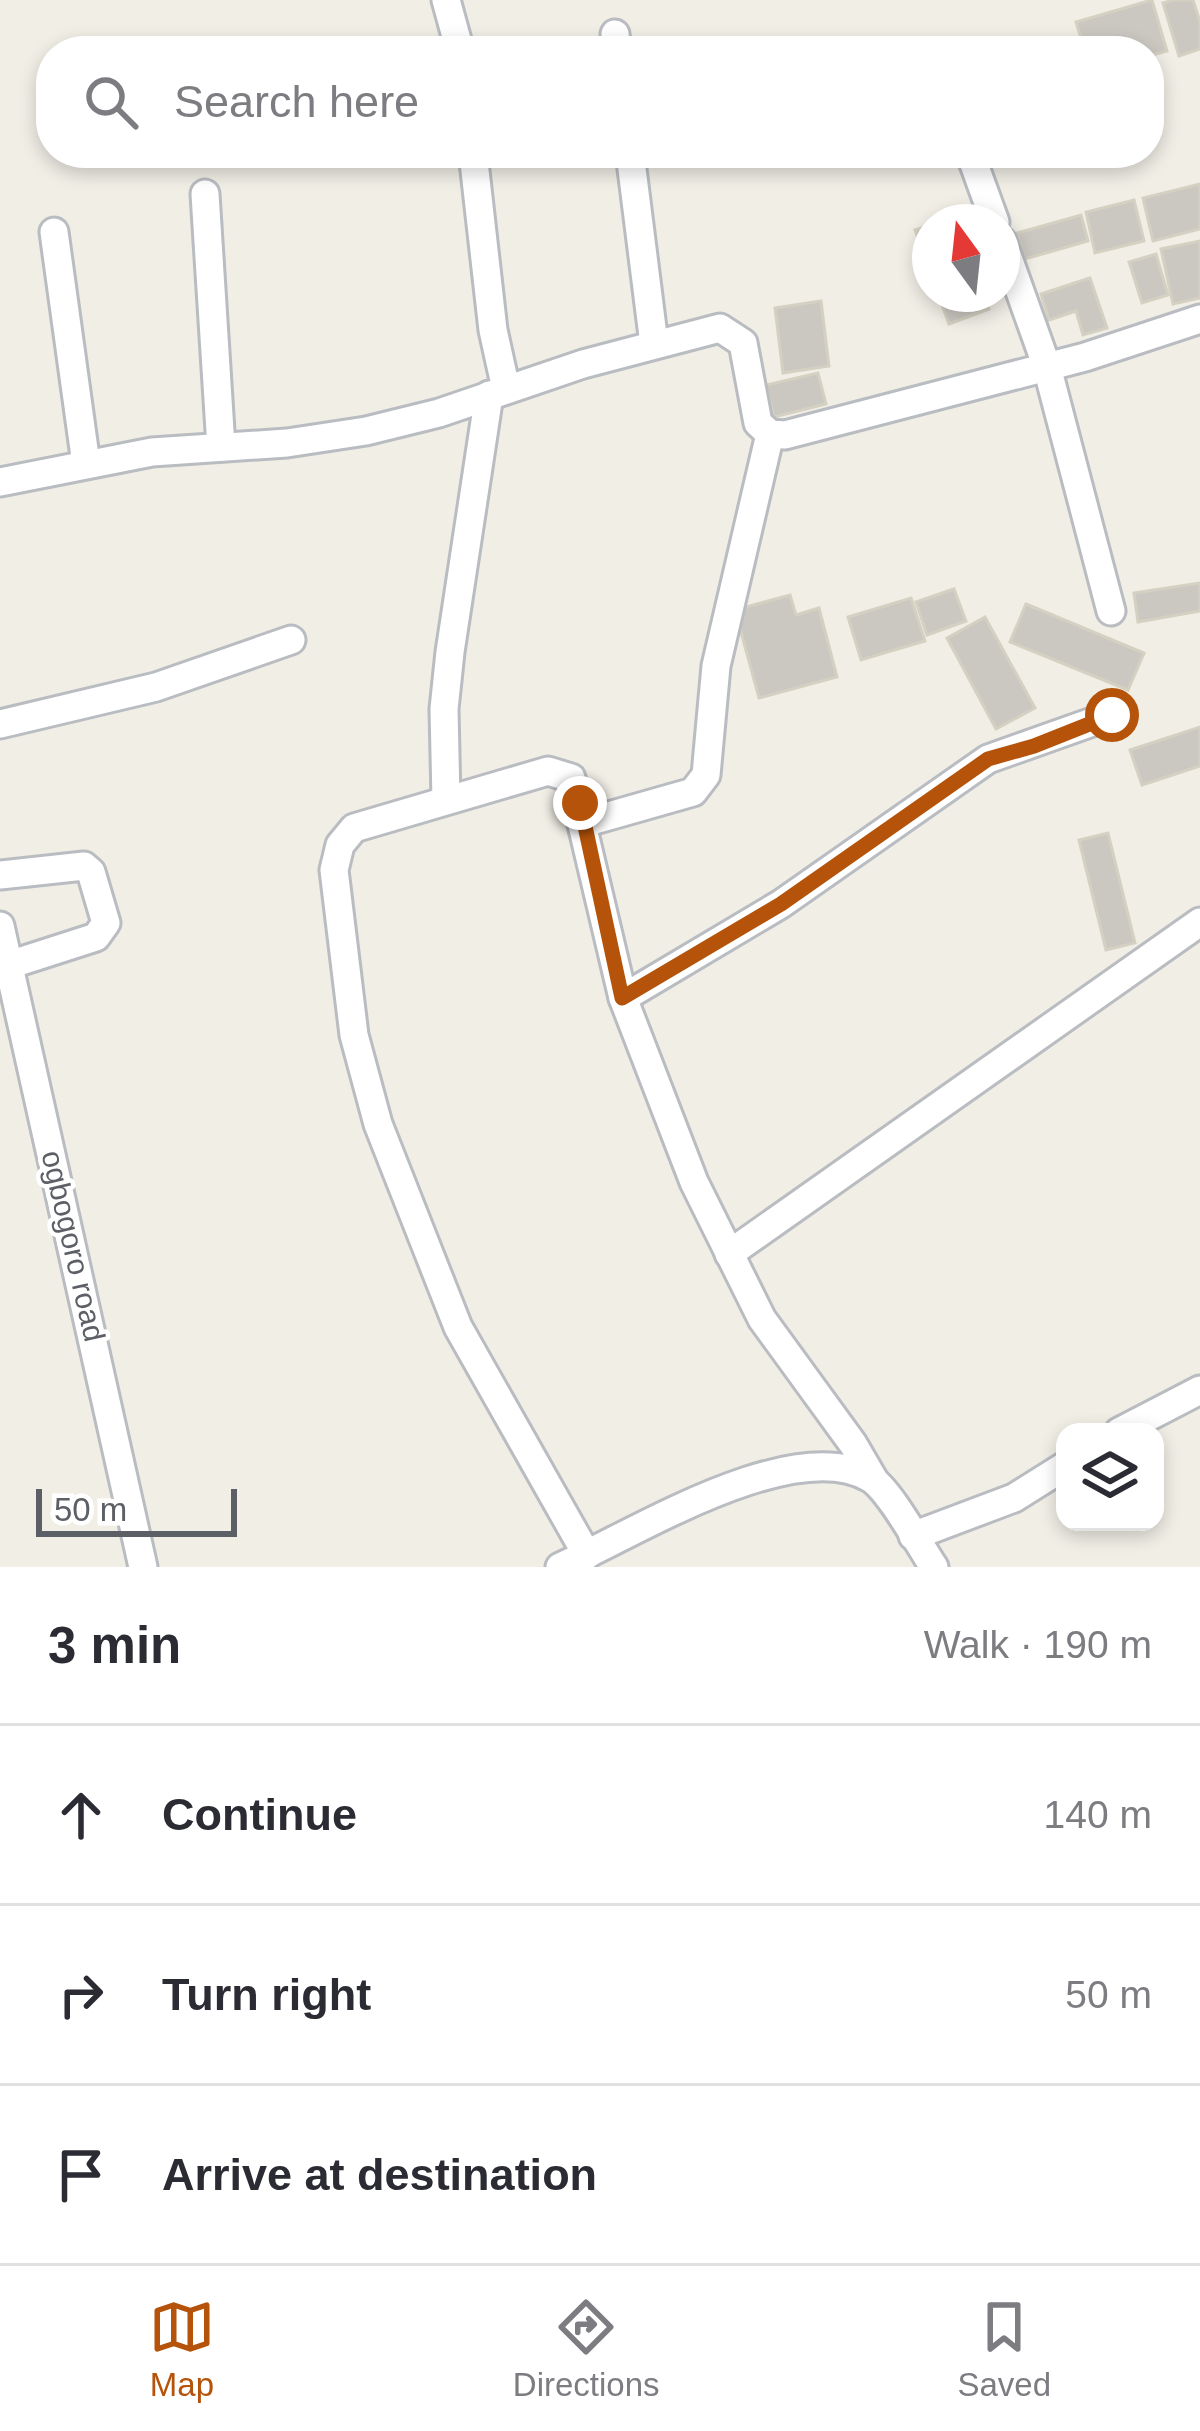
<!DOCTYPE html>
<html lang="en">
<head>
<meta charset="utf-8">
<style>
	:root { --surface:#fff; --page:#f7f7f7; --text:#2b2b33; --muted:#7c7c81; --line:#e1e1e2; --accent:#b45309 }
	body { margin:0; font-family:Arial,sans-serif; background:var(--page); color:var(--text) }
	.controls { position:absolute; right:36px; bottom:36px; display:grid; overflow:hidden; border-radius:24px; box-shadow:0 6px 18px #0003 }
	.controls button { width:108px; height:108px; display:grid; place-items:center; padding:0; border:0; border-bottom:3px solid var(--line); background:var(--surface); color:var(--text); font:60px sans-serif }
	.compass { position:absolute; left:912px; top:204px; width:108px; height:108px; border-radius:50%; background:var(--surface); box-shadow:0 6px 18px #0003; rotate:345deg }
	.scale { position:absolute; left:36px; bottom:30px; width:201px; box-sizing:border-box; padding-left:12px; border:6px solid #5c6066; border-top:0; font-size:33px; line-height:42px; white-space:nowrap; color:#5c6066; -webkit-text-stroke:9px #fff; paint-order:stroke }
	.stop { position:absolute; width:36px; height:36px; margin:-27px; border:9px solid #b45309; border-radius:50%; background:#fff }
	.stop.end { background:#b45309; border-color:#fff; box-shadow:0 3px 12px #0008 }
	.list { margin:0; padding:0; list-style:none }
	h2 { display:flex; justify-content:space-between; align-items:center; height:156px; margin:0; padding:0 48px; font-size:51px }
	h2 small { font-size:39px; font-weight:400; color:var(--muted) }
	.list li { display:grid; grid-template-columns:78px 1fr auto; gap:36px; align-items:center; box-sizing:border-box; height:180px; padding:0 48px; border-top:3px solid var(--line) }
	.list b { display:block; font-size:45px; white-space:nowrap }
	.list em { font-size:39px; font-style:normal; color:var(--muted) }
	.icon { flex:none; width:66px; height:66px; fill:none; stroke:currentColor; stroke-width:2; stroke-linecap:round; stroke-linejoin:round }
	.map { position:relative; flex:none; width:1200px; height:1567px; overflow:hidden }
	.search { position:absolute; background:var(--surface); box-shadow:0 6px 18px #0003; left:36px; right:36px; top:36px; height:132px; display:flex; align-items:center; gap:30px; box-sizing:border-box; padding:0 42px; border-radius:48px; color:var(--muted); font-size:45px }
	.sheet { height:696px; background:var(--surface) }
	nav { display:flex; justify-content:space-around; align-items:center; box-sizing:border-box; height:168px; border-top:3px solid var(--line); background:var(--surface); font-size:33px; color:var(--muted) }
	nav a { display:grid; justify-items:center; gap:6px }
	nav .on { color:var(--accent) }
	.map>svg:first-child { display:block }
	.building { fill:#cbc8c2; stroke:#d5d1c2; stroke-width:3 }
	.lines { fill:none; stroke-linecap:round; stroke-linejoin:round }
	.minor-casing { stroke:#b9bcc1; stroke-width:33 }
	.minor { stroke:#fff; stroke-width:27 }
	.route { stroke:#b45309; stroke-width:15 }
	.labels { text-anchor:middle; stroke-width:9; stroke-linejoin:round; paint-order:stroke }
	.street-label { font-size:30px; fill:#5c6066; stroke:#fff }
</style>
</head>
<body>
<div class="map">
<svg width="1200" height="1567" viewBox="0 0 1200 1567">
	<rect width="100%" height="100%" fill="#f0eee5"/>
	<g class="building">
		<polygon points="1152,0 1167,51 1149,56 1149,51 1085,51 1076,22"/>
		<polygon points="1173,0 1193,0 1200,22 1200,49 1179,56 1163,3"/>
		<polygon points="1200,184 1200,229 1153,241 1143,198"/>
		<polygon points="1134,200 1144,241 1095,253 1086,212"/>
		<polygon points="976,208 981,222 938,222"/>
		<polygon points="1081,215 1088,241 1025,259 1017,233"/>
		<polygon points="930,225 930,272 915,230"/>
		<polygon points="1200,241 1200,298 1173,304 1161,249"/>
		<polygon points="1156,254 1168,295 1142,303 1129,262"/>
		<polygon points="1090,278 1107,328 1083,335 1076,311 1049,320 1041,294"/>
		<polygon points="938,294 984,294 989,309 949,324"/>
		<polygon points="821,301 829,366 783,373 775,308"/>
		<polygon points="818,373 826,404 774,417 766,385"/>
		<polygon points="1200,583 1200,611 1138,622 1134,593"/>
		<polygon points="954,589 966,621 927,635 916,602"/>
		<polygon points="790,595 796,615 819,608 837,677 759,698 735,610"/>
		<polygon points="911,598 925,641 861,660 848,617"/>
		<polygon points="1026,604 1144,653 1128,690 1010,642"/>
		<polygon points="985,617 1035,708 996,729 947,638"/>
		<polygon points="1200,727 1200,766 1142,785 1130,750"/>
		<polygon points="1108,833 1135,943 1106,950 1079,840"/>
	</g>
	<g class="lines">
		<defs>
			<g id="minor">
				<polyline points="446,0 460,51"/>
				<polyline points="615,34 617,51"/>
				<polyline points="473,153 493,330 506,389"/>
				<polyline points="630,153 654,344"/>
				<polyline points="970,153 995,222"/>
				<polyline points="205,194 221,447"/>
				<polyline points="54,232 86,464"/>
				<polyline points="1002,241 1047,367 1111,611"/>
				<polyline points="0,482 152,452 287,443 366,431 439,413 583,364 720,328 743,343 758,423 770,434 785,435 1085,357 1200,319"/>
				<polyline points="0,724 156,687 291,640"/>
				<polyline points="446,800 444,709 450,652 489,395"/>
				<polyline points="584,823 693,792 706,775 716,666 770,434"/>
				<polyline points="0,875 84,866 91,872 106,923 96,937 9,965"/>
				<polyline points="0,926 143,1567"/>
				<polyline points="623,998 781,904 988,759 1112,715"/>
				<polyline points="729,1254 1200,922"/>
				<polyline points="1119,1432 1200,1390"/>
				<polyline points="913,1536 1014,1498 1065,1466"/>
				<polyline points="587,1555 458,1327 378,1124 354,1035 334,870 340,845 354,828 548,771 571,778 623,998 694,1182 762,1319 853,1444 874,1480"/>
				<path d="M560 1567C632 1535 793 1433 870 1478 890 1490 919 1545 934 1567"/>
			</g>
		</defs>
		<use href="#minor" class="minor-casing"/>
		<use href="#minor" class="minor"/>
	</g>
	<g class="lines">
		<polyline class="route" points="580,803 622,998 781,904 988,759 1034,746 1112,715"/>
	</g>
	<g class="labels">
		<g class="street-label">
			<text transform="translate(73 1246) rotate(77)" y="10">ogbogoro road</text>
		</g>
	</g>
</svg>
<div class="controls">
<button><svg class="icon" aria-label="layers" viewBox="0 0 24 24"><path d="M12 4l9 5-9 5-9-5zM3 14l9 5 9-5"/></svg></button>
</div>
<svg class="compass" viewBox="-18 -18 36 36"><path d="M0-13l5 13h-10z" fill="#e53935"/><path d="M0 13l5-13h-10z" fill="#7c7c81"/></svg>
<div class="scale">50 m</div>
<div class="stop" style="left:1112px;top:715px"></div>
<div class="stop end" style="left:580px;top:803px"></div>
<div class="search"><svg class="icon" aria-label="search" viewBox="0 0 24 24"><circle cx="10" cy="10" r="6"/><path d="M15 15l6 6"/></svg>Search here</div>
</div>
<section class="sheet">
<h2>3 min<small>Walk · 190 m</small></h2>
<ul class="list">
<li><svg class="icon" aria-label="ahead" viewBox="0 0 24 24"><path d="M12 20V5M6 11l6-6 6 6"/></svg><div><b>Continue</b></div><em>140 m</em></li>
<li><svg class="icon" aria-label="right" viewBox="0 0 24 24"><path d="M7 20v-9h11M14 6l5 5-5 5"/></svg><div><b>Turn right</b></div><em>50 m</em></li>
<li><svg class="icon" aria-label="arrive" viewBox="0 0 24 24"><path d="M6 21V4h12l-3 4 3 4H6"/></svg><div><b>Arrive at destination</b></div></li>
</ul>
</section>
<nav>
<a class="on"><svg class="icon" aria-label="map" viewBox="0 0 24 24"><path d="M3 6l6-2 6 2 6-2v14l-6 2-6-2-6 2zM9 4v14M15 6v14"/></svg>Map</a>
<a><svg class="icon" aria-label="directions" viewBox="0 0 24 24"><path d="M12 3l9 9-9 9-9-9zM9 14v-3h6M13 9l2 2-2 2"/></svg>Directions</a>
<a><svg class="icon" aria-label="saved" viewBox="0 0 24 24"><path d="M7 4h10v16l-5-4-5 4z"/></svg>Saved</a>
</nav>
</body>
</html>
